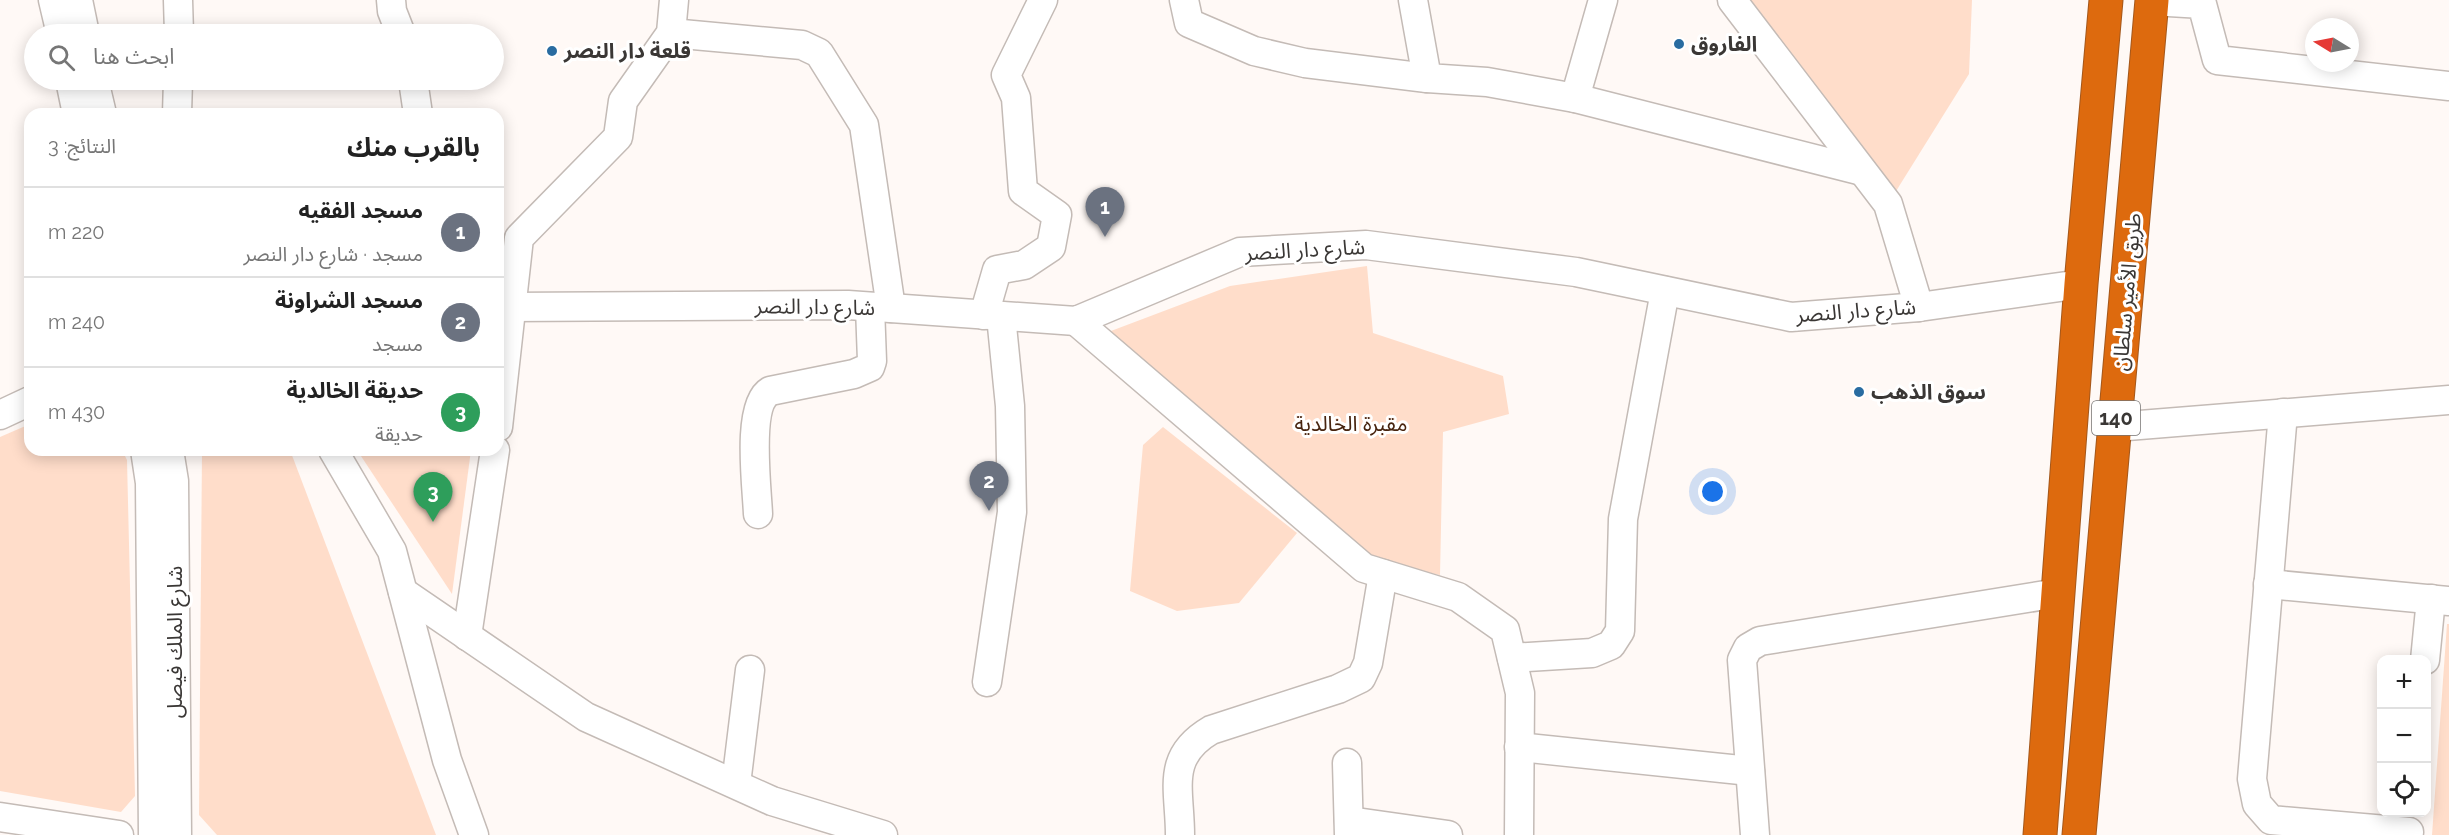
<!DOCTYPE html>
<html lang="ar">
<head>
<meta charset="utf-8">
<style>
	:root { --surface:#fff; --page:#f6f6f6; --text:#222; --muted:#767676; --line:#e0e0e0; --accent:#296ca1 }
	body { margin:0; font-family:Raleway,"Noto Sans Arabic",sans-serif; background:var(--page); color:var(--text); direction:rtl }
	.controls { position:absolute; right:18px; bottom:18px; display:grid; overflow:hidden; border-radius:12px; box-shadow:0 3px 15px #0003 }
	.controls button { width:54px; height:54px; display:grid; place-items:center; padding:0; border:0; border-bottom:2px solid var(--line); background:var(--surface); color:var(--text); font:30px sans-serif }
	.compass { position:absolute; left:2305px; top:18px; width:54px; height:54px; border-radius:50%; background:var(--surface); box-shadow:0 3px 15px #0003; rotate:280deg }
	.you { position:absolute; left:1713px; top:492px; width:21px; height:21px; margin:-15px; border:4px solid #fff; border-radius:50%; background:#1a73e8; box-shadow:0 0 0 9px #1a73e833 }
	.badge { display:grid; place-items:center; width:39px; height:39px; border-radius:50%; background:var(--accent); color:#fff; font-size:20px; font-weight:700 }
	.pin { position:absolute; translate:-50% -50px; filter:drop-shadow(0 2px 3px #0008) }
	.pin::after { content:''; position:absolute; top:32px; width:21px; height:18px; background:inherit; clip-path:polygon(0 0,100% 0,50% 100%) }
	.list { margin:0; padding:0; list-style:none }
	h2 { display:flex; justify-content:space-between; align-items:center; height:78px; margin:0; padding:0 24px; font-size:26px }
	h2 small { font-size:20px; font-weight:400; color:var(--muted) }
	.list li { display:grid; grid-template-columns:39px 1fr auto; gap:18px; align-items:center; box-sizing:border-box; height:90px; padding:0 24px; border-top:2px solid var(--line) }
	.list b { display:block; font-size:22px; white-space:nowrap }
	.list p { margin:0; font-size:20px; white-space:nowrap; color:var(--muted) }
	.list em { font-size:20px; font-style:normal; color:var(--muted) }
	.icon { flex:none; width:33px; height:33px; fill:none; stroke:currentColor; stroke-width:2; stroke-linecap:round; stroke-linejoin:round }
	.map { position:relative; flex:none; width:2449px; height:835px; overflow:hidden; direction:ltr }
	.search { position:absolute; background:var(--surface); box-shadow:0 3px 15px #0003; left:24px; top:24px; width:480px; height:66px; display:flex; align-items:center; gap:15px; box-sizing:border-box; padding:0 21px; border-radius:33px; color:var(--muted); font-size:22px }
	.panel { position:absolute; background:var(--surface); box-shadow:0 3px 15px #0003; left:24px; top:108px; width:480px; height:348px; border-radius:18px; direction:rtl }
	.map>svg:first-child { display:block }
	.green { fill:#ffddca }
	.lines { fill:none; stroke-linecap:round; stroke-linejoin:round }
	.minor-casing { stroke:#c4bbb6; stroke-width:31 }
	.highway-casing { stroke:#a4581c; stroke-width:35 }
	.minor { stroke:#fff; stroke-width:28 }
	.highway { stroke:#dd6a0e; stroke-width:33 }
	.poi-dot { fill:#296ca1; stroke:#fff; stroke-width:2 }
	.labels { text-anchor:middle; stroke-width:6; stroke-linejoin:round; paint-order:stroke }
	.shield { fill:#fff; stroke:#757372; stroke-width:1.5 }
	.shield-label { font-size:20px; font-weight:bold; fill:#3a3735 }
	.poi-label { font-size:21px; font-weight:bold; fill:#3a3735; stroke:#fff; text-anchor:start }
	.street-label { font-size:21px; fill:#3a3735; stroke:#fff }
	.park-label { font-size:21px; fill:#47240f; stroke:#fff }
</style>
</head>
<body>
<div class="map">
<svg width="2449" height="835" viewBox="0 0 2449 835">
	<rect width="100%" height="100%" fill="#fff9f6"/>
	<g class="green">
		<polygon points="1732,0 1972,0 1969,74 1888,204"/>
		<polygon points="1367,266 1373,333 1503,376 1509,414 1443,432 1440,575 1366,559 1103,334 1230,286"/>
		<polygon points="30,424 30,450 122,450 127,460 135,796 121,812 0,791 0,437"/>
		<polygon points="1163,427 1297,533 1239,603 1177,611 1130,591 1143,445"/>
		<polygon points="202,450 290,450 436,835 217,835 199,815"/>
		<polygon points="357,450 471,450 452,594"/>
		<polygon points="2447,624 2449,624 2449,835 2432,835"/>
	</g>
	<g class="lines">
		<defs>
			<g id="minor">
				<polyline points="53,0 61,34"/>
				<polyline points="78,0 85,34"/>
				<polyline points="178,0 179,34"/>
				<polyline points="391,0 392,11 401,34"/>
				<polyline points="1184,0 1189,23 1254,51 1305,63 1427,78"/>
				<polyline points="1413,0 1427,78 1487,82 1575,98 1603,0"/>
				<polyline points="1732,0 1888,204 1919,307"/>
				<polyline points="2152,1 2202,4 2217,60 2449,86"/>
				<polyline points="671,33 802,45 819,53 864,125 891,308"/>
				<polyline points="70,80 77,114"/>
				<polyline points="94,80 102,114"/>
				<polyline points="413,80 418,114"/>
				<polyline points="1575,98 1862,171"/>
				<polyline points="177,114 178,80"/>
				<polyline points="498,307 848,305 1076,321 1240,252 1366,245 1576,272 1791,317 1919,307 2081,284"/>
				<polyline points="984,315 997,270 1024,265 1051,247 1057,215 1023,191 1016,98 1006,75 1043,0"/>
				<polyline points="1076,321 1364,568 1458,597 1505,630 1520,693 1519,835"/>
				<polyline points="2283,413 2252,779 2257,804 2271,820 2409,832"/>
				<polyline points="0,415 30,401"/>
				<polyline points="498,427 519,238 618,137 623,101 671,33 674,0"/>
				<polyline points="2115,427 2449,400"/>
				<polyline points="145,450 150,483 153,835"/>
				<polyline points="169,450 174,481 177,835"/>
				<polyline points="333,450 392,551 447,760 474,835"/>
				<path d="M758 514C757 488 746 405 770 391L854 374 870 367 872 361 870 307"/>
				<polyline points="2268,584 2449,601"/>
				<polyline points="403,592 586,717 772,801 883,835"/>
				<polyline points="467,636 495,450"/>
				<polyline points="1512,658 1592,653 1611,645 1620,631 1623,519 1665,291"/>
				<polyline points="2425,660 2431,599"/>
				<polyline points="987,682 1012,512 1010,406 1001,316"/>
				<polyline points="1519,747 1750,771"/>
				<polyline points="1347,763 1349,835"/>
				<polyline points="736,784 750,670"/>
				<polyline points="0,817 119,835"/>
				<polyline points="1349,821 1448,835"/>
				<path d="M1180 835C1180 789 1165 757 1211 730L1338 689 1361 678 1368 663 1383 574"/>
				<polyline points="1755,835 1742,660 1748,648 1760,641 2058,593"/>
			</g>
			<g id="highway">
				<polyline points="2040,835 2081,284 2106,0"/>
				<polyline points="2079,835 2152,0"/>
			</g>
		</defs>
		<use href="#minor" class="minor-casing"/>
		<use href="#highway" class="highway-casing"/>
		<use href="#minor" class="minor"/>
		<use href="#highway" class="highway"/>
	</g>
	<g class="poi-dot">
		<circle cx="1679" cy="44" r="6"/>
		<circle cx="552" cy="51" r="6"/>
		<circle cx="1859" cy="392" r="6"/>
	</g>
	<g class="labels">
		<rect class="shield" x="2092" y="401" width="48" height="34" rx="4.5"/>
		<g class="shield-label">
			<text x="2116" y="425">140</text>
		</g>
		<g class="poi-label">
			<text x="1691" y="51">الفاروق</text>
			<text x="564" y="58">قلعة دار النصر</text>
			<text x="1871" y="399">سوق الذهب</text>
		</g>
		<g class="street-label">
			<text transform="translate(1305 250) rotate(-3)" y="7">شارع دار النصر</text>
			<text transform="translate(2127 292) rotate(-85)" y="7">طريق الأمير سلطان</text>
			<text transform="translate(815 307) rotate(1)" y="7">شارع دار النصر</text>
			<text transform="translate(1856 311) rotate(-4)" y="7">شارع دار النصر</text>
			<text transform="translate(175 642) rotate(-90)" y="7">شارع الملك فيصل</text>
		</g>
		<g class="park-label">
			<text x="1351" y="431">مقبرة الخالدية</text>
		</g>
	</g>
</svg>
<div class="controls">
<button>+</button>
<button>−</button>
<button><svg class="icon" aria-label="locate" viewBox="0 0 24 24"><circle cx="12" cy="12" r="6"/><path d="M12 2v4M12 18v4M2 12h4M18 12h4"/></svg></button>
</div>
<svg class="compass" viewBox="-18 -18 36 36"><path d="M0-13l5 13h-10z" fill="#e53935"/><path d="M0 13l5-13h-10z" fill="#767676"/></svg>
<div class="you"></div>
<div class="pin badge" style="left:1105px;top:237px;background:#6b7280">1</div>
<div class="pin badge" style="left:989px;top:511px;background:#6b7280">2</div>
<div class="pin badge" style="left:433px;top:522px;background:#2e9e5b">3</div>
<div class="search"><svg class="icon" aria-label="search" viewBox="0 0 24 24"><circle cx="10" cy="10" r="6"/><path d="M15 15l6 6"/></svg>ابحث هنا</div>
<section class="panel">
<h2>بالقرب منك<small>النتائج: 3</small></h2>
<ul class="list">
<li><span class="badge" style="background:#6b7280">1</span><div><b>مسجد الفقيه</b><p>مسجد · شارع دار النصر</p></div><em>220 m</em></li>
<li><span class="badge" style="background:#6b7280">2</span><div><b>مسجد الشراونة</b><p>مسجد</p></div><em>240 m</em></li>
<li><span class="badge" style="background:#2e9e5b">3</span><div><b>حديقة الخالدية</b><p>حديقة</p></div><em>430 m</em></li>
</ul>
</section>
</div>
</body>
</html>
